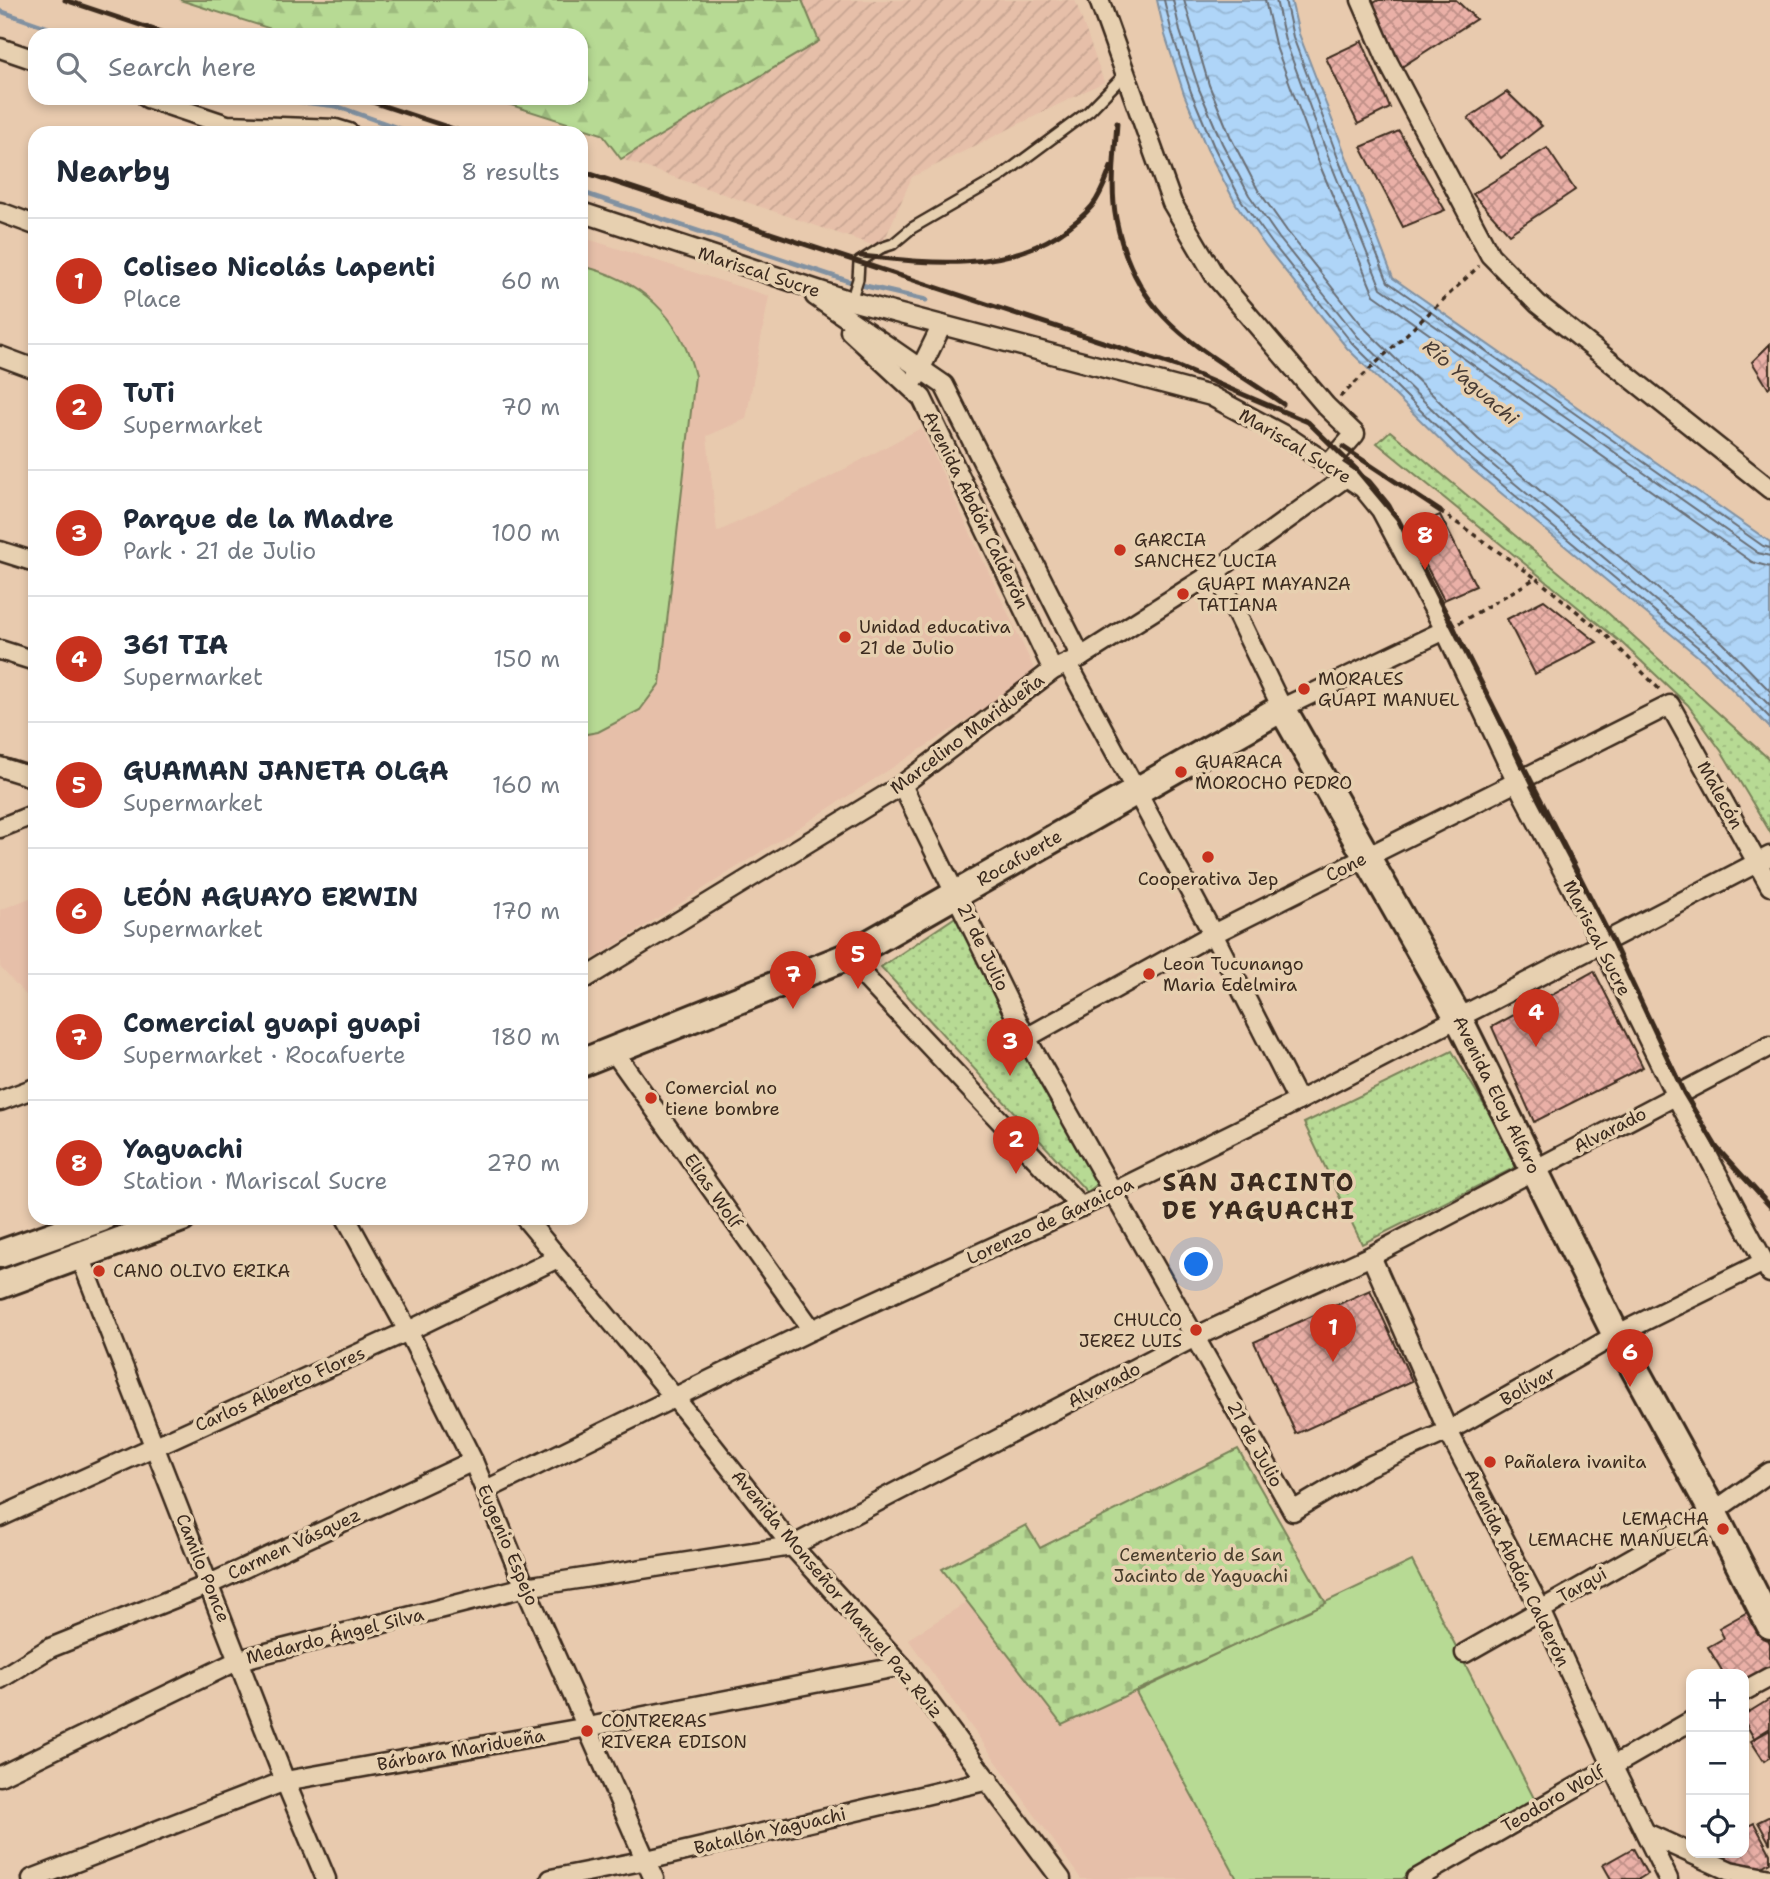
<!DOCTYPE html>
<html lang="en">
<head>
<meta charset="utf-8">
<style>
	:root { --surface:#fff; --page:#f6f6f7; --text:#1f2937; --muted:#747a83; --line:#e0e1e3; --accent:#c8321e }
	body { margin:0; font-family:"Shantell Sans",sans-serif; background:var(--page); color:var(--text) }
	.controls { position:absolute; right:21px; bottom:21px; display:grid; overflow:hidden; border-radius:14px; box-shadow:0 4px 10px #0003 }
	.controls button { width:63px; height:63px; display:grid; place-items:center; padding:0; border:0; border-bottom:2px solid var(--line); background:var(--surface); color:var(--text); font:35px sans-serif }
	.you { position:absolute; left:1197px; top:1265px; width:24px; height:24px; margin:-18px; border:5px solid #fff; border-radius:50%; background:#1a73e8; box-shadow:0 0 0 10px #1a73e833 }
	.badge { display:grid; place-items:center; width:46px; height:46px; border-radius:50%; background:var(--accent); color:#fff; font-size:23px; font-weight:700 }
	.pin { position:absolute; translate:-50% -58px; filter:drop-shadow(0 2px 4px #0008) }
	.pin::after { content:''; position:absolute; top:37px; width:24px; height:21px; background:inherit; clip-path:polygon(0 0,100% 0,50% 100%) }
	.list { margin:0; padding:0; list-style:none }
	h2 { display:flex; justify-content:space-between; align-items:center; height:91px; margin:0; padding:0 28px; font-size:30px }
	h2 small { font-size:23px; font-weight:400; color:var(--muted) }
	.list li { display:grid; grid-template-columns:46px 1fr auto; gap:21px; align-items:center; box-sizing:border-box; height:126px; padding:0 28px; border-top:2px solid var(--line) }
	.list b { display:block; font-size:26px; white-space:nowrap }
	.list p { margin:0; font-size:23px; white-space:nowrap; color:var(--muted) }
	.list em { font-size:23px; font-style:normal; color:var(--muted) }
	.icon { flex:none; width:38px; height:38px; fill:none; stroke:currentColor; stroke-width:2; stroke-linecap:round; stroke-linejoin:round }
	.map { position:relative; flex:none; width:1770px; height:1879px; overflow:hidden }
	.search { position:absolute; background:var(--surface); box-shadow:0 4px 10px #0003; left:28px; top:28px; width:560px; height:77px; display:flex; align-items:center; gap:18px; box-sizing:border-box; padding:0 24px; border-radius:21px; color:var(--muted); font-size:26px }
	.panel { position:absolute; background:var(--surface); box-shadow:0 4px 10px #0003; left:28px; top:126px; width:560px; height:1099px; border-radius:21px }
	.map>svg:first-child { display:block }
	.built { fill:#e6bfa9 }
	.industrial { fill:url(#industrial-furrows) }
	.grass { fill:#b7da94; stroke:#798259; stroke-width:2 }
	.forest { fill:url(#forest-firs); stroke:#798259; stroke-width:2 }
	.cemetery { fill:url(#cemetery-stones); stroke:#798259; stroke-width:2 }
	.park { fill:url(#park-dots); stroke:#798259; stroke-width:2 }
	.water { fill:url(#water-waves); stroke:#8191a1; stroke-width:2 }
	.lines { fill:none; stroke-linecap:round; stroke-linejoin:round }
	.shore { stroke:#696e75; stroke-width:2 }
	.stream { stroke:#8191a1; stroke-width:5 }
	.building { fill:url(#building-cross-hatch); stroke:#3b2a1e; stroke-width:2 }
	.lane-casing { stroke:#3b2a1e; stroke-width:14 }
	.street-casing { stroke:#3b2a1e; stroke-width:23 }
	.secondary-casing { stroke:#3b2a1e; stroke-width:32 }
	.path { stroke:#3b2a1e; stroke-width:3.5; stroke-dasharray:5 5; stroke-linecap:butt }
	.lane { stroke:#e7d0b0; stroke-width:9 }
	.street { stroke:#e7d0b0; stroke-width:18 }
	.secondary { stroke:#e7d0b0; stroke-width:26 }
	.rail { stroke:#3b2a1e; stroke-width:5 }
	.poi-dot { fill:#c8321e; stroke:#e7d0b0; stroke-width:2.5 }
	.labels { text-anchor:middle; stroke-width:7; stroke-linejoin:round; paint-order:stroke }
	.street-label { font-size:18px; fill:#3b2a1e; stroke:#e7d0b0 }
	.poi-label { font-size:18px; fill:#3b2a1e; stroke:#e7d0b0; text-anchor:start }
	.park-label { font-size:18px; fill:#473c2a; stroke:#e7d0b0 }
	.water-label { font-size:19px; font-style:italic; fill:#473b34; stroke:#e7d0b0 }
	.district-label { font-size:24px; font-weight:bold; letter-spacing:2px; fill:#3b2a1e; stroke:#e7d0b0 }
</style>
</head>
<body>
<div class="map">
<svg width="1770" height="1879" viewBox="0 0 1770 1879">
	<defs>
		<pattern id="industrial-furrows" width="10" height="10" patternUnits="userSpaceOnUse" patternTransform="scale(1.75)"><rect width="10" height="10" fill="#e6bfa9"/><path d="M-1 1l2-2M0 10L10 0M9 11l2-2" fill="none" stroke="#c6a491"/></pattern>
		<pattern id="forest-firs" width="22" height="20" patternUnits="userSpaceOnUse" patternTransform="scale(1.75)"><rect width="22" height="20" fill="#b7da94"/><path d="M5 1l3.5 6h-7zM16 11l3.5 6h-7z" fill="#9ebb7f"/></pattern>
		<pattern id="cemetery-stones" width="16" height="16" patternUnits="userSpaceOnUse" patternTransform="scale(1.75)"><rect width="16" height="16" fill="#b7da94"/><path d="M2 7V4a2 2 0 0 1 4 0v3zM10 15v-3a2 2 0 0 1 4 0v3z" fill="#9ebb7f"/></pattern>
		<pattern id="park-dots" width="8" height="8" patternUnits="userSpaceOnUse" patternTransform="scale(1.75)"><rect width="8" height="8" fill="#b7da94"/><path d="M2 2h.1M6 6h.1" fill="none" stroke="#9ebb7f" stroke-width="1.8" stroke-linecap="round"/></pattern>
		<pattern id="water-waves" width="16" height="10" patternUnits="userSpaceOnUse" patternTransform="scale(1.75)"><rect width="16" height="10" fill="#afd5f8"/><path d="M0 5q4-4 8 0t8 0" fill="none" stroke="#97b7d4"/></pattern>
		<pattern id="building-cross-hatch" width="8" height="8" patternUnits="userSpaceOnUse" patternTransform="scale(1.75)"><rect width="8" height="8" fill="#eab0a7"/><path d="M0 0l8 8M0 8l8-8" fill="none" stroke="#bf8f87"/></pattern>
	</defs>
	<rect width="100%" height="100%" fill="#e8caae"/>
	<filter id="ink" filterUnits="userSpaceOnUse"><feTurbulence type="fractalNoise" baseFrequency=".0143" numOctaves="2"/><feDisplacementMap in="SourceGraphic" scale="14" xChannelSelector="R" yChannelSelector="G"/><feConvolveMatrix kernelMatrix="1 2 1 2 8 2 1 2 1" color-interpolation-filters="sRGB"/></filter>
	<g filter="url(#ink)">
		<g class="built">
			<polygon points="581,237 769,296 746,419 707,436 717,532 811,487 921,428 1037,675 595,958 581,936"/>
			<polygon points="35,896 35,1005 0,967 0,910"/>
			<polygon points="967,1602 1062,1725 1136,1692 1237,1879 1081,1879 908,1639"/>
		</g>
		<polygon class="industrial" points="802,0 1075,0 1104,82 912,177 881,248 621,159 819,41"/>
		<g class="grass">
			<path d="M581 266C640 279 681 316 695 376L660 683 640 710 598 732 581 735Z"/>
			<polygon points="1412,1561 1536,1802 1402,1879 1237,1879 1136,1692"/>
		</g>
		<polygon class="forest" points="180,0 802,0 819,41 621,159 602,134 489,98 581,98 581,35 290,35"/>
		<polygon class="cemetery" points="1238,1449 1326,1603 1062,1725 942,1569 1026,1525 1040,1548"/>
		<g class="park">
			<polygon points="1390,431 1608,613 1770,760 1770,832 1722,752 1688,705 1623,644 1377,443"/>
			<polygon points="957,916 1098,1184 1087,1192 881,967"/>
			<polygon points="1452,1051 1520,1165 1362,1244 1304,1123"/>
		</g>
		<polygon class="water" points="1157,0 1291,0 1299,34 1393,278 1770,542 1770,728 1706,663 1460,459 1347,348 1266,247 1236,204 1207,149 1184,94 1165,35"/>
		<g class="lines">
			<g class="shore">
				<polyline points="1164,0 1172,33 1191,92 1214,147 1241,200 1272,243 1352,343 1465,454 1711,658 1770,718"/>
				<polyline points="1173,0 1180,31 1199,89 1222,143 1249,195 1279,238 1358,337 1471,447 1716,651 1770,706"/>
				<polyline points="1184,0 1209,85 1231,138 1258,190 1287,231 1366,330 1478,439 1723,643 1770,691"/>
				<polyline points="1265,0 1275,44 1321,168 1374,295 1752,562 1770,567"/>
				<polyline points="1276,0 1285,40 1331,164 1381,288 1758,553 1770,556"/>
				<polyline points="1285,0 1293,37 1339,161 1388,282 1763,546 1770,548"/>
			</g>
			<g class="stream">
				<polyline points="0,11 69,35"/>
				<polyline points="269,98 336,106 412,133"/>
				<polyline points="581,192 857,284 926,300"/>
			</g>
		</g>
		<g class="building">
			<polygon points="1379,0 1456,0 1476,19 1400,68 1372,4"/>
			<polygon points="1362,41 1390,108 1358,124 1326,58"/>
			<polygon points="1507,92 1542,126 1501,158 1468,118"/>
			<polygon points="1399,131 1445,210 1403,227 1361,147"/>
			<polygon points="1547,148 1575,190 1509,234 1473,194"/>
			<polygon points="1770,344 1770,386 1768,388 1752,362"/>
			<polygon points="1440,515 1476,586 1444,600 1407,529"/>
			<polygon points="1544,600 1597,642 1535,674 1507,619"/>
			<polygon points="1594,971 1643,1067 1534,1122 1492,1027"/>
			<polygon points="1370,1290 1412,1381 1296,1434 1254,1342"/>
			<polygon points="1751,1610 1770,1643 1770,1666 1744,1681 1744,1674 1724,1674 1708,1647 1724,1638 1719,1628"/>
			<polygon points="1770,1699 1770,1728 1754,1738 1744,1721 1744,1715"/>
			<polygon points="1770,1730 1770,1757 1764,1761 1751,1741"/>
			<polygon points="1770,1816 1770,1844 1758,1822"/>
			<polygon points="1754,1823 1770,1853 1770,1862 1752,1872 1717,1853 1744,1853 1744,1828"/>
			<polygon points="1633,1848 1647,1874 1639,1879 1611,1879 1603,1865"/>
		</g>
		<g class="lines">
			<defs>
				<polyline id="lane" points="851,301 858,279 859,262 881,248 893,244 912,228 1000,177 1089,111 1126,73"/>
				<g id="street">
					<polyline points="1099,0 1172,203 1215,276 1326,406 1355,434 1328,465"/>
					<polyline points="1361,0 1388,62 1490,255 1538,304 1770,489"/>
					<polyline points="0,48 35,60"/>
					<polyline points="147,98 227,125 336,129 349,133"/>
					<polyline points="0,212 35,225"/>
					<polyline points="581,212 851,301 1211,396 1291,439 1363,488 1381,510 1445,630 1517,783 1601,943 1676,1096 1770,1273"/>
					<polyline points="815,296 944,385 1081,657"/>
					<polyline points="850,331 922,398 1053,670"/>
					<polyline points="0,356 35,369"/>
					<polyline points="916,378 942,325"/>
					<polyline points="0,551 35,562"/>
					<polyline points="1216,571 1282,708 1445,630"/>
					<polyline points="0,650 35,661"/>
					<polyline points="1068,664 1213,934 1298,1101"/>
					<polyline points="0,767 35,778"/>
					<polyline points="902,785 1026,1038 1293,1511 1367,1467 1448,1431 1616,1335 1764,1262"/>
					<polyline points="0,828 35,814"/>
					<polyline points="846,957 1081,1207"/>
					<polyline points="581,981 902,785 1053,670 1081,657 1216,571 1346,477"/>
					<polyline points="1026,1038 1213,934 1670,705 1770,886"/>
					<polyline points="614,1052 812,1330"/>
					<polyline points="0,1101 35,1088"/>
					<polyline points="346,1218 408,1331 473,1461 525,1587 654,1879"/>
					<polyline points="525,1218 675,1398 792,1546 902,1666 1061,1879"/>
					<polyline points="80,1256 285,1781 326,1879"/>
					<polyline points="1371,1256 1448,1431 1540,1608 1612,1765 1668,1879"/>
					<polyline points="486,1490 812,1330 1113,1192 1298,1101 1770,856"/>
					<polyline points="0,1517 408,1331 558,1258"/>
					<polyline points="1465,1653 1713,1512 1770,1472"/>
					<polyline points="0,1679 50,1648 210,1584 473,1461"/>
					<polyline points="1744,1691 1770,1677"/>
					<polyline points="0,1776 239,1660 525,1587 792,1546 1195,1337 1371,1256 1770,1046"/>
					<polyline points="1646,1833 1730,1871 1770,1879"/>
					<polyline points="32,1879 285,1781 588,1727 902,1666"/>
					<polyline points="551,1879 647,1860 989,1780"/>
					<polyline points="1416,1879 1691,1721"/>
				</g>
				<g id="secondary">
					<path id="s1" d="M581 1063 846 957 1282 708 1459 1019 1616 1335 1713 1512 1770 1625"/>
					<polyline points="0,1254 102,1218"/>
					<polyline points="0,1285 182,1218"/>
				</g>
			</defs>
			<use href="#lane" class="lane-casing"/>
			<use href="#street" class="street-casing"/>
			<use href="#secondary" class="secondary-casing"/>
			<g class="path">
				<polyline points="1340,397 1479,266"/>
				<polyline points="1440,511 1536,578"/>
				<polyline points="1459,623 1536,578 1608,637 1661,691"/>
			</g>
			<use href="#lane" class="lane"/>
			<use href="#street" class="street"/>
			<use href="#secondary" class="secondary"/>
			<g class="rail">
				<polyline points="65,0 170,35"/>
				<polyline points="360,98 466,133"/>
				<path d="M1117 123C1115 154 1110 188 1116 219 1136 323 1204 349 1283 404"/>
				<polyline points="581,171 1176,366 1308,422 1357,470 1398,519 1611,938 1684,1093 1717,1148 1770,1206"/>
				<path d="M861 256C929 263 1000 272 1059 234 1071 226 1083 217 1092 206 1101 195 1106 180 1111 167"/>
				<polyline points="1343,447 1440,511"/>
			</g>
		</g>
	</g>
	<g class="poi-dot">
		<circle cx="1120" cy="550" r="7"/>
		<circle cx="1183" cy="594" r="7"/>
		<circle cx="845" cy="637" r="7"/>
		<circle cx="1304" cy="689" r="7"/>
		<circle cx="1181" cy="772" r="7"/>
		<circle cx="1208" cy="857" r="7"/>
		<circle cx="1149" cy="974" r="7"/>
		<circle cx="651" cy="1098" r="7"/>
		<circle cx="99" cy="1271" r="7"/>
		<circle cx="1196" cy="1330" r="7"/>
		<circle cx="1490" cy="1462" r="7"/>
		<circle cx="1723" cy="1529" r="7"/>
		<circle cx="587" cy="1731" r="7"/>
	</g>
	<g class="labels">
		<g class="street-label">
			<text transform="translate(759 272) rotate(18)" y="6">Mariscal Sucre</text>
			<text transform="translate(1295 446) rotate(31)" y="6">Mariscal Sucre</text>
			<text transform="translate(976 510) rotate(64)" y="6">Avenida Abdón Calderón</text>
			<text transform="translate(967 734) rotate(-37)" y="6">Marcelino Maridueña</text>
			<text transform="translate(1720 795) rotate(61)" y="6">Malecón</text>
			<text dy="6" stroke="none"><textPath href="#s1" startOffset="485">Rocafuerte</textPath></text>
			<text transform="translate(1346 867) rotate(-27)" y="6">Cone</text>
			<text transform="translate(1597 938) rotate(63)" y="6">Mariscal Sucre</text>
			<text transform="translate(983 947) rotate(64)" y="6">21 de Julio</text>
			<text dy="6" stroke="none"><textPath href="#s1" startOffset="1230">Avenida Eloy Alfaro</textPath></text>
			<text transform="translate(1610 1130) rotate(-27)" y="6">Alvarado</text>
			<text transform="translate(713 1191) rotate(55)" y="6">Elias Wolf</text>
			<text transform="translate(1050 1221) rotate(-25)" y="6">Lorenzo de Garaicoa</text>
			<text transform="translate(1104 1385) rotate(-27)" y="6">Alvarado</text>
			<text transform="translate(1528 1386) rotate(-30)" y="6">Bolívar</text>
			<text transform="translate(280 1389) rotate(-24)" y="6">Carlos Alberto Flores</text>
			<text transform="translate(1255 1444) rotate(61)" y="6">21 de Julio</text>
			<text transform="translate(294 1544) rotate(-25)" y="6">Carmen Vásquez</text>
			<text transform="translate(508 1545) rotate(67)" y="6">Eugenio Espejo</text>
			<text transform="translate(203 1568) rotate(68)" y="6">Camilo Ponce</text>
			<text transform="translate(1517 1568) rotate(64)" y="6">Avenida Abdón Calderón</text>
			<text transform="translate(1582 1585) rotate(-29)" y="6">Tarqui</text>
			<text transform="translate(837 1594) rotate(50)" y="6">Avenida Monseñor Manuel Paz Ruiz</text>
			<text transform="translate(335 1636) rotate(-14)" y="6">Medardo Ángel Silva</text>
			<text transform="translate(461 1750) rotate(-10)" y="6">Bárbara Maridueña</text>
			<text transform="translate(1553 1799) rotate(-30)" y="6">Teodoro Wolf</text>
			<text transform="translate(770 1831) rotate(-13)" y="6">Batallón Yaguachi</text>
		</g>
		<g class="poi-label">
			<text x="1134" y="546">GARCIA<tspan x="1134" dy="21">SANCHEZ LUCIA</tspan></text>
			<text x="1197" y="590">GUAPI MAYANZA<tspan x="1197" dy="21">TATIANA</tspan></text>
			<text x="859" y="633">Unidad educativa<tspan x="859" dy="21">21 de Julio</tspan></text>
			<text x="1318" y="685">MORALES<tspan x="1318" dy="21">GUAPI MANUEL</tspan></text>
			<text x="1195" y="768">GUARACA<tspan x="1195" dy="21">MOROCHO PEDRO</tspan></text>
			<text x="1208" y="885" text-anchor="middle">Cooperativa Jep</text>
			<text x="1163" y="970">Leon Tucunango<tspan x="1163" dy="21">Maria Edelmira</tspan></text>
			<text x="665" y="1094">Comercial no<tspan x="665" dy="21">tiene bombre</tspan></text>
			<text x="113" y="1277">CANO OLIVO ERIKA</text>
			<text x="1182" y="1326" text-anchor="end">CHULCO<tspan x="1182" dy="21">JEREZ LUIS</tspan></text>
			<text x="1504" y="1468">Pañalera ivanita</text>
			<text x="1709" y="1525" text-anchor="end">LEMACHA<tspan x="1709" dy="21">LEMACHE MANUELA</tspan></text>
			<text x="601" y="1727">CONTRERAS<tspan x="601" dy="21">RIVERA EDISON</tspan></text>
		</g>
		<g class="park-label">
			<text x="1201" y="1561">Cementerio de San<tspan x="1201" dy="21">Jacinto de Yaguachi</tspan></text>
		</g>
		<g class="water-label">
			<text transform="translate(1471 382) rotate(41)" y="7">Río Yaguachi</text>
		</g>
		<g class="district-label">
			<text x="1259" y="1191">SAN JACINTO<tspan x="1259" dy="28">DE YAGUACHI</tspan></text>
		</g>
	</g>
</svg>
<div class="controls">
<button>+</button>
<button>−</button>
<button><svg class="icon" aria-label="locate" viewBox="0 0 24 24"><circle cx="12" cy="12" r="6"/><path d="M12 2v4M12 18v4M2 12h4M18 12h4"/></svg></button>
</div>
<div class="you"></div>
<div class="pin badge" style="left:1333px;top:1362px">1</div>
<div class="pin badge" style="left:1016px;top:1174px">2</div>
<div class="pin badge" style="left:1010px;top:1076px">3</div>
<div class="pin badge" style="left:1536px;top:1047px">4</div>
<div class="pin badge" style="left:858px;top:989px">5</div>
<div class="pin badge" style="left:1630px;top:1387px">6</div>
<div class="pin badge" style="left:793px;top:1009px">7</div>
<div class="pin badge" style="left:1425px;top:570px">8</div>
<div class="search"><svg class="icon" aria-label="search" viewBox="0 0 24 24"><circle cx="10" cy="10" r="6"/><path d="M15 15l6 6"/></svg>Search here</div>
<section class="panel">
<h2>Nearby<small>8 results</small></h2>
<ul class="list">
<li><span class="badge">1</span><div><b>Coliseo Nicolás Lapenti</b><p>Place</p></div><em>60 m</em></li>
<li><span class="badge">2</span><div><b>TuTi</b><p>Supermarket</p></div><em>70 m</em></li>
<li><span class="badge">3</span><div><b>Parque de la Madre</b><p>Park · 21 de Julio</p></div><em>100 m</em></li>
<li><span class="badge">4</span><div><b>361 TIA</b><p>Supermarket</p></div><em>150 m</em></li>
<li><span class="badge">5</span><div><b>GUAMAN JANETA OLGA</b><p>Supermarket</p></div><em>160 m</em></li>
<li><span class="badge">6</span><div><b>LEÓN AGUAYO ERWIN</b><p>Supermarket</p></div><em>170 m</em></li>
<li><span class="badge">7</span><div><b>Comercial guapi guapi</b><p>Supermarket · Rocafuerte</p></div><em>180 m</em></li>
<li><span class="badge">8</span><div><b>Yaguachi</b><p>Station · Mariscal Sucre</p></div><em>270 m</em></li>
</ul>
</section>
</div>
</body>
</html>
